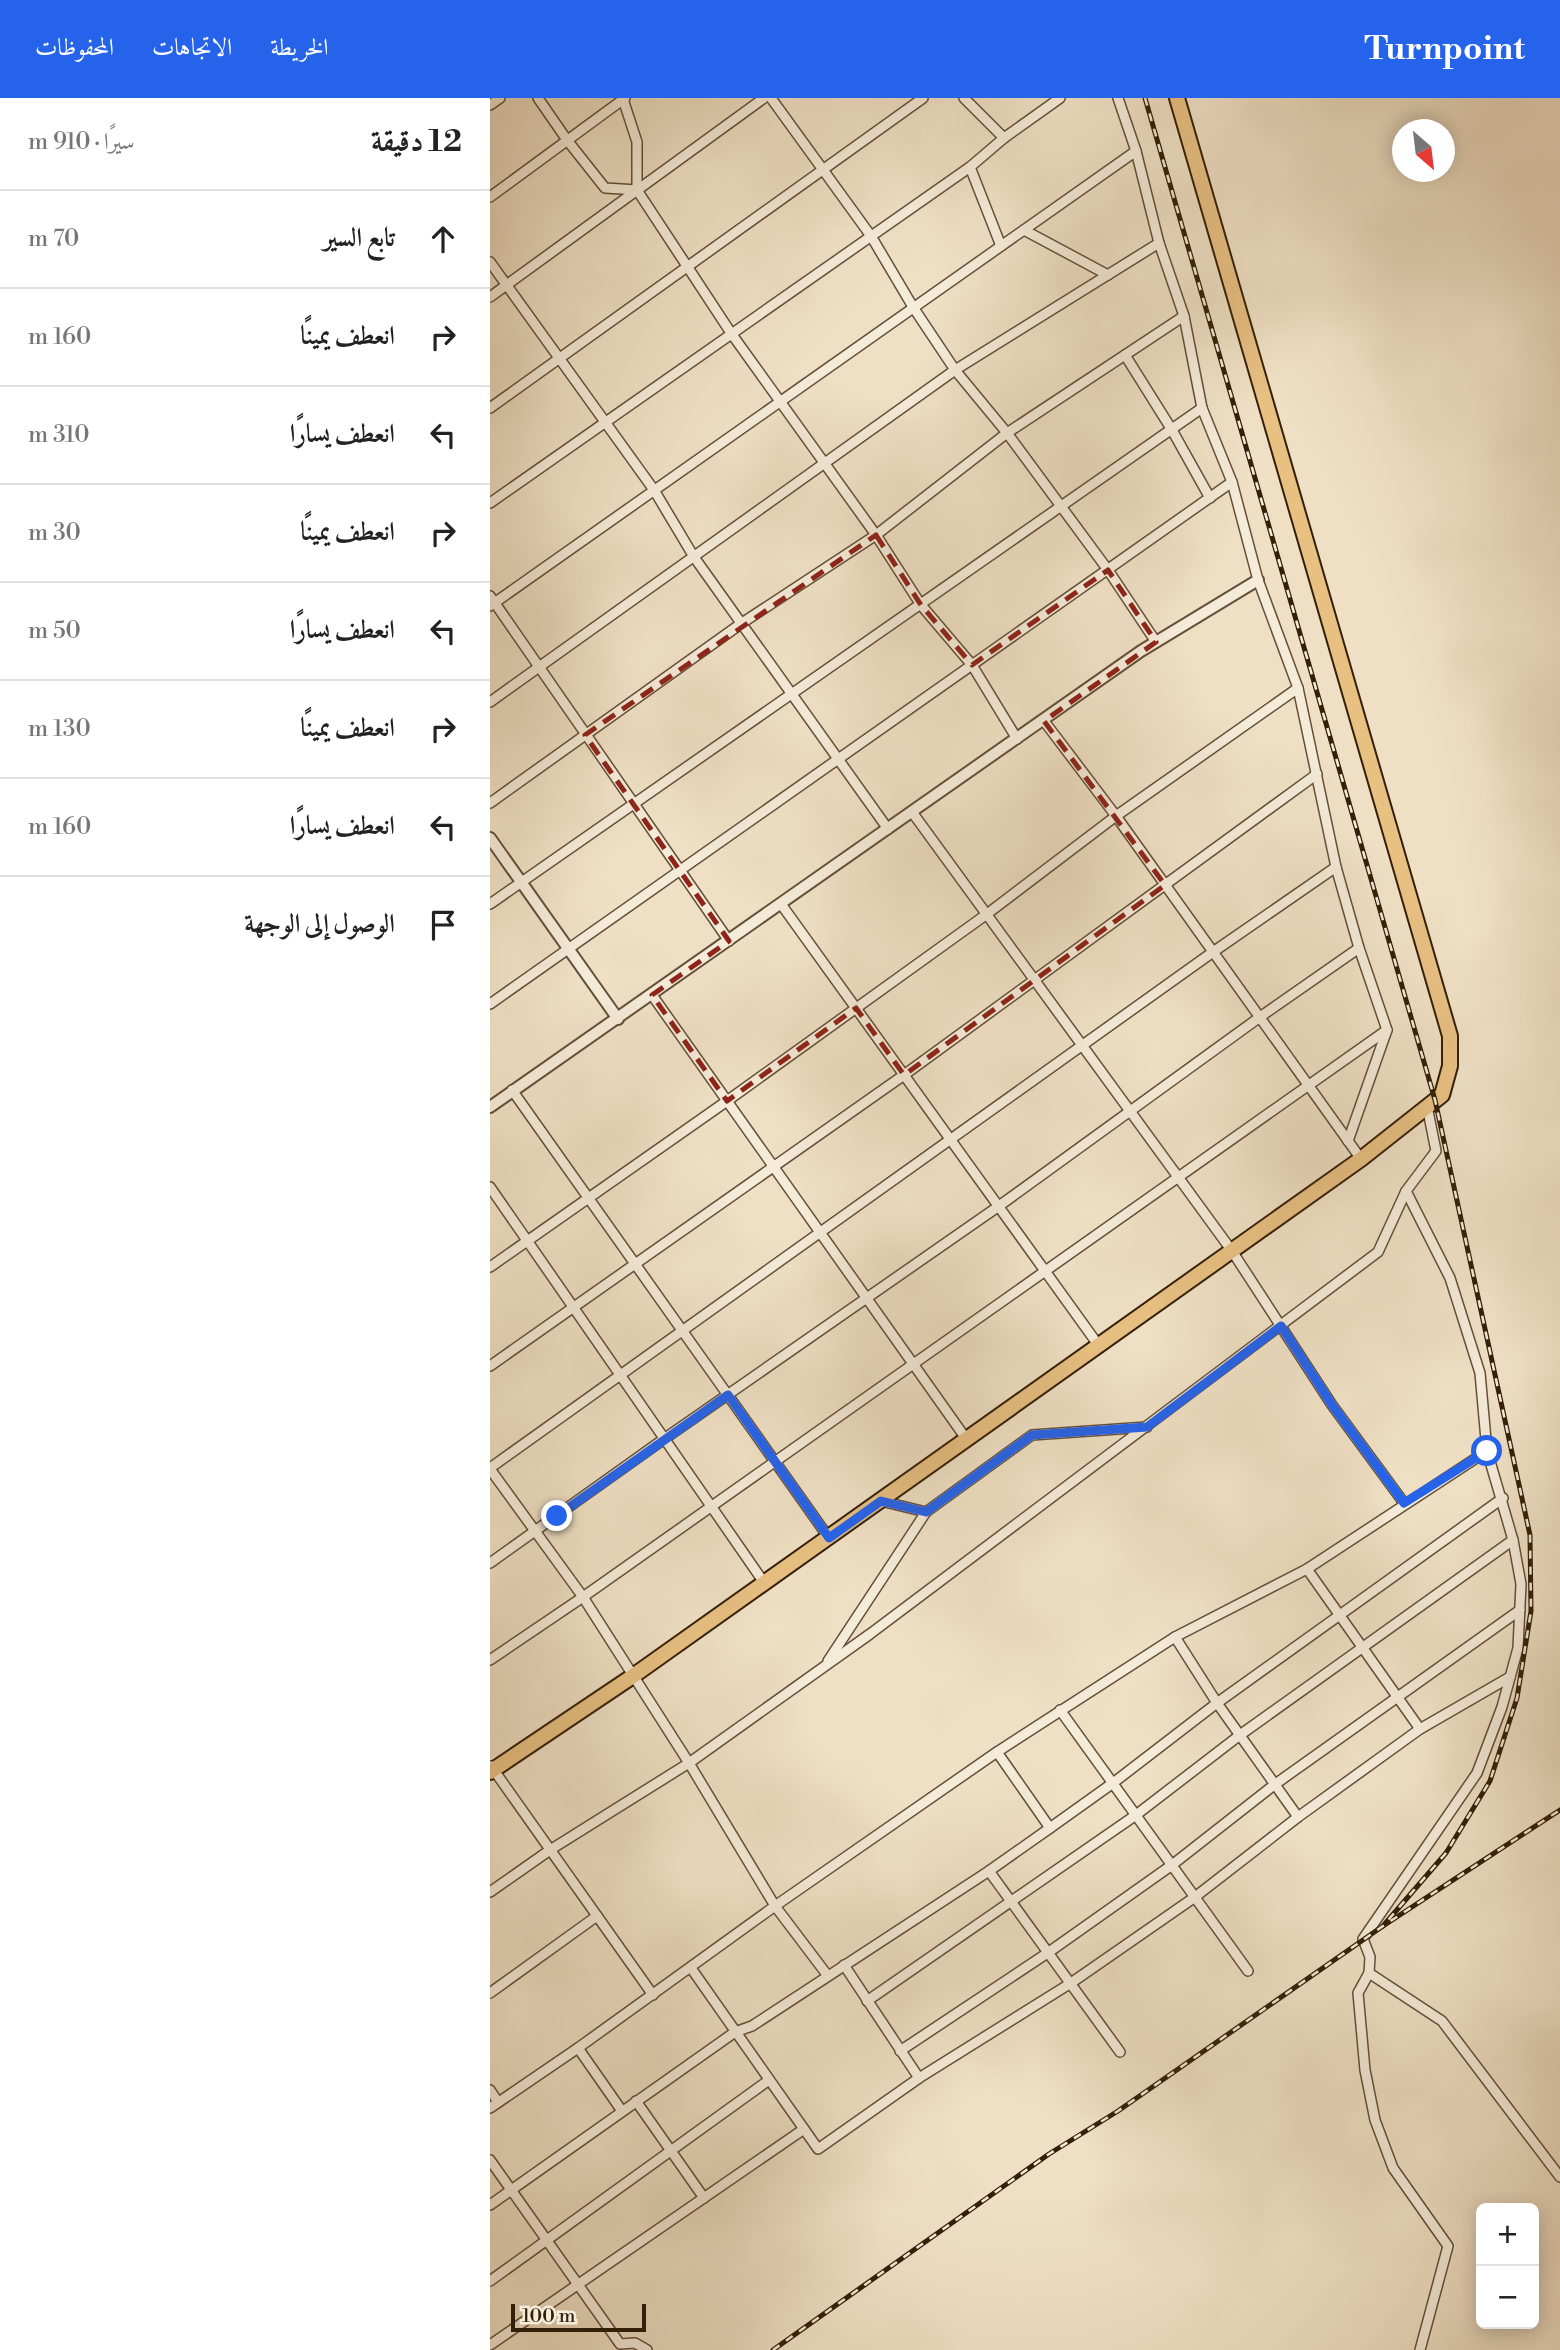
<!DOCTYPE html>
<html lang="ar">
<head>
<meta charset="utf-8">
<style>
	:root { --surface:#fff; --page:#f6f6f6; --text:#222; --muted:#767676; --line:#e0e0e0; --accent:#2563eb }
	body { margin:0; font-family:"Libre Bodoni",Amiri,serif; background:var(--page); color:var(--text); direction:rtl }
	.controls { position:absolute; right:21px; bottom:21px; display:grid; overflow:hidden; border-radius:10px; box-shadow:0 4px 18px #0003 }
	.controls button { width:63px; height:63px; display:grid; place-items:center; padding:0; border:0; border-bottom:2px solid var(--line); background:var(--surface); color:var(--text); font:35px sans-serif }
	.compass { position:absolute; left:902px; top:21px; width:63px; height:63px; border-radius:50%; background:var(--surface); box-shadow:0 4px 18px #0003; rotate:152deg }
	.scale { position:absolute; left:21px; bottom:18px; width:135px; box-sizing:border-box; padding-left:7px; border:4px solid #341f09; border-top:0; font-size:19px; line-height:24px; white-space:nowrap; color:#341f09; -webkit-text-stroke:5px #f5ebd9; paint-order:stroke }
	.stop { position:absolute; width:21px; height:21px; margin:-16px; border:5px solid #2563eb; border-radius:50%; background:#fff }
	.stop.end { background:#2563eb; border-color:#fff; box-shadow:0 2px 7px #0008 }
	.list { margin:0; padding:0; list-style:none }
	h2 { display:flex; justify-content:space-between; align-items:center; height:91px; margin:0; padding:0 28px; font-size:30px }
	h2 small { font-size:23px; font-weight:400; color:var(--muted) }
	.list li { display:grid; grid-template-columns:46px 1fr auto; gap:21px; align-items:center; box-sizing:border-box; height:98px; padding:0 28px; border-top:2px solid var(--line) }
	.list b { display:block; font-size:26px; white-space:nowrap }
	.list em { font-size:23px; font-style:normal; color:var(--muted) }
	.icon { flex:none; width:38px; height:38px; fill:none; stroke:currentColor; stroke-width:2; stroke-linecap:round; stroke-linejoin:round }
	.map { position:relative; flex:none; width:1070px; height:2252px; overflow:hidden; direction:ltr }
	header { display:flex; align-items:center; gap:42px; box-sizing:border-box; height:98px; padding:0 35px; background:var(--accent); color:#fff }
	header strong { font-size:33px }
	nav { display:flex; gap:38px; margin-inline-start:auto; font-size:24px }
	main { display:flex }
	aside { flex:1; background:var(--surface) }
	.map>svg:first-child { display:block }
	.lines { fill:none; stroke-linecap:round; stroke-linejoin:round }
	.minor-casing { stroke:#634f38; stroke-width:12 }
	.tertiary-casing { stroke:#634f38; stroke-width:14 }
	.primary-casing { stroke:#341f09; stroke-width:18 }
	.minor { stroke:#f5ebd9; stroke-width:9 }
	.tertiary { stroke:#f5ebd9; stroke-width:10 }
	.primary { stroke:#e8c082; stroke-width:14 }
	.rail-casing { stroke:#341f09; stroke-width:5 }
	.rail { stroke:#f5ebd9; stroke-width:2.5; stroke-dasharray:8; stroke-linecap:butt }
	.route { stroke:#2563eb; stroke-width:9 }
	.marked { fill:none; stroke:#8f2418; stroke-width:5; stroke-dasharray:14 9; stroke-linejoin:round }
</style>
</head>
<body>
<header>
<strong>Turnpoint</strong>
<nav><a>الخريطة</a><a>الاتجاهات</a><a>المحفوظات</a></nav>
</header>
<main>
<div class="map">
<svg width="1070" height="2252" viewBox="0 0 1070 2252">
	<rect width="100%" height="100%" fill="#efe0c5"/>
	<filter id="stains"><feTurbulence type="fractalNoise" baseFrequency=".00286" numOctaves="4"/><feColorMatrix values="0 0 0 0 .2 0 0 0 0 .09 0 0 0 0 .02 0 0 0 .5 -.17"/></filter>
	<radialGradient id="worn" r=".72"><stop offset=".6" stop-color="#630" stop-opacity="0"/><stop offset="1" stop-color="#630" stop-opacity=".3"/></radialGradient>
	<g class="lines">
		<defs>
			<g id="minor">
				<polyline points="48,0 77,42 115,90 147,92 241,235 386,437 431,507 482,567 527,641"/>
				<polyline points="281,0 381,138 423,209 465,272 517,335 618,472 666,544"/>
				<polyline points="474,0 514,40"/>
				<polyline points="628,0 646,53 669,145 694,218 712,310 742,384 768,482 808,590 846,769 869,850 897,932 858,1043"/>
				<polyline points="133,1 147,44 147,92"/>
				<polyline points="0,7 10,0"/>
				<polyline points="480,69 511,148"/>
				<polyline points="0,99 135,0"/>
				<polyline points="534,132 618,177"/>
				<polyline points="0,164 164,392 204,459 398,731"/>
				<polyline points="0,199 274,0"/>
				<polyline points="635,257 682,332 720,400"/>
				<polyline points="0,310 433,0"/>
				<polyline points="0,405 480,69 514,40 570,0"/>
				<polyline points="0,498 239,843"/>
				<polyline points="0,508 646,53"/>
				<polyline points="0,604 465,272 669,145"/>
				<polyline points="554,623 626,718 871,1061"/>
				<polyline points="0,705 252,525 386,437 517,335 694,218"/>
				<polyline points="422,714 742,1153 842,1307 914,1405"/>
				<polyline points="0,806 712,310"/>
				<polyline points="291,806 609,1248"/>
				<polyline points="162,897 477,1342"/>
				<polyline points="0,906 742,384"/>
				<polyline points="22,992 339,1440"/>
				<polyline points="0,1089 275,1486"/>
				<polyline points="916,1093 960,1180 990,1275 997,1353 1023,1442 1031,1486 1028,1550 1012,1609 987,1675 873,1841 880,1859 879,1875 868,1895 875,1972 885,2022 903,2070 958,2148 930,2252"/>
				<polyline points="0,1169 237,1003 497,816 626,718 808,590"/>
				<polyline points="0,1268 414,977 827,676"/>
				<polyline points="0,1370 723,854 846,769"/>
				<polyline points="0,1371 93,1499 199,1665 285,1808 338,1878"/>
				<polyline points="391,1403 436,1414"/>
				<polyline points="0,1465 174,1341 509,1108 770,919 869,850"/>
				<polyline points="817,1471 930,1631"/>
				<polyline points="685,1539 727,1605 808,1719"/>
				<polyline points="0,1562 93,1499 897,932"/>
				<polyline points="338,1563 436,1414 542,1337 657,1329"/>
				<polyline points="570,1612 758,1873"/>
				<polyline points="507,1654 560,1730"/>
				<polyline points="1,1668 163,1897"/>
				<polyline points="499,1773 630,1954"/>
				<polyline points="0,1794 60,1752 199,1665 380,1536 888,1154 916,1093 946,1053 937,1008"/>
				<polyline points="354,1867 429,1980"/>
				<polyline points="201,1870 328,2051 429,1980 581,1885 705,1799 808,1719 930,1631 1020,1579"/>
				<polyline points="879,1875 952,1923 1070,2079"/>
				<polyline points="0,1895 107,1818"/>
				<polyline points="377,1903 646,1717 750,1637 1023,1442"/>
				<polyline points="88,1950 132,2013"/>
				<polyline points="410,1953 559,1854 682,1767 784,1687 1030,1512"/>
				<polyline points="0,1992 8,2004"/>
				<polyline points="146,2003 214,2100"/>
				<polyline points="0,2010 88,1950 285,1808 507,1654 685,1539 817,1471 997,1353"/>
				<polyline points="0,2062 130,2246 145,2245 157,2252"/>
				<polyline points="0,2107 245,1934 262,1928 499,1773 560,1730 623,1685 727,1605 1013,1400"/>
				<polyline points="0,2183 279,1982"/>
				<polyline points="0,2247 314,2031"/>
			</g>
			<g id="tertiary">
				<polyline points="0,740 128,921"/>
				<polyline points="0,1009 651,553 768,482"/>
			</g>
			<polyline id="primary" points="0,1674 143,1578 871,1061 952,997 960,968 960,938 687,0"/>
		</defs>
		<use href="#minor" class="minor-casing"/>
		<use href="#tertiary" class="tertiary-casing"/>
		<use href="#primary" class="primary-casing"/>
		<use href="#minor" class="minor"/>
		<use href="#tertiary" class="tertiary"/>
		<use href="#primary" class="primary"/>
		<defs>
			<g id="rail">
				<polyline points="655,0 945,1002 1040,1437 1041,1513 1027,1600 1000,1683 956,1755 893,1828"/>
				<polyline points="283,2252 559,2056 628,2013 893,1828 1070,1712"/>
			</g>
		</defs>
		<use href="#rail" class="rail-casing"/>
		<use href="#rail" class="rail"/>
	</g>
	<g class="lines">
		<polyline class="route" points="67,1418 238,1297 339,1440 391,1403 436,1414 542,1337 657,1329 791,1228 842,1307 914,1405 997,1353"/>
	</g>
	<path class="marked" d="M386 437 431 507 482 567 618 472 666 544 554 623 675 787 414 977 366 910 237 1003 162 897 239 843 95 637Z"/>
	<rect width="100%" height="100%" filter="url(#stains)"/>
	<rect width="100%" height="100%" fill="url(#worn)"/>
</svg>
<div class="controls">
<button>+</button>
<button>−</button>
</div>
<svg class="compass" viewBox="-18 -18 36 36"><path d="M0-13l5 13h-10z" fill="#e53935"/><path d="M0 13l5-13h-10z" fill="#767676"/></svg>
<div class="scale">100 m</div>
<div class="stop" style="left:997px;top:1353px"></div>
<div class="stop end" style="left:67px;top:1418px"></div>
</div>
<aside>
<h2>12 دقيقة<small>سيرًا · 910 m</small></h2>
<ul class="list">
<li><svg class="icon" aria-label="ahead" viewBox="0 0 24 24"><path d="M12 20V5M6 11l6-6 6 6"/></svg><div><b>تابع السير</b></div><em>70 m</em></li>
<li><svg class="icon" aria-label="right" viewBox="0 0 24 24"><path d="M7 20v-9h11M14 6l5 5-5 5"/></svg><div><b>انعطف يمينًا</b></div><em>160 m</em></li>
<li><svg class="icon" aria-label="left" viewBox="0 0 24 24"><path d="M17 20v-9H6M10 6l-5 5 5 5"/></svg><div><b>انعطف يسارًا</b></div><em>310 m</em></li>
<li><svg class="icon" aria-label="right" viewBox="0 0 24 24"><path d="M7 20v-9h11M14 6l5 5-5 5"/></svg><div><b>انعطف يمينًا</b></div><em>30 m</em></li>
<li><svg class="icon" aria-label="left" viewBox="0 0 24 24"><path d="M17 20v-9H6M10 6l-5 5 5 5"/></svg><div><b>انعطف يسارًا</b></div><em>50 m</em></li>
<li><svg class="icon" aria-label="right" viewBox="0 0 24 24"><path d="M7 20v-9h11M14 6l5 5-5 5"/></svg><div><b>انعطف يمينًا</b></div><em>130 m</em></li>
<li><svg class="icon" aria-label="left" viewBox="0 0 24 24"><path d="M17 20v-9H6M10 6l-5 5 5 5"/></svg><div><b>انعطف يسارًا</b></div><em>160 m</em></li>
<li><svg class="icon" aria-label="arrive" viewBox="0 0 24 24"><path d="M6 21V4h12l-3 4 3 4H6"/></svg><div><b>الوصول إلى الوجهة</b></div></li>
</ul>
</aside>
</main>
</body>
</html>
